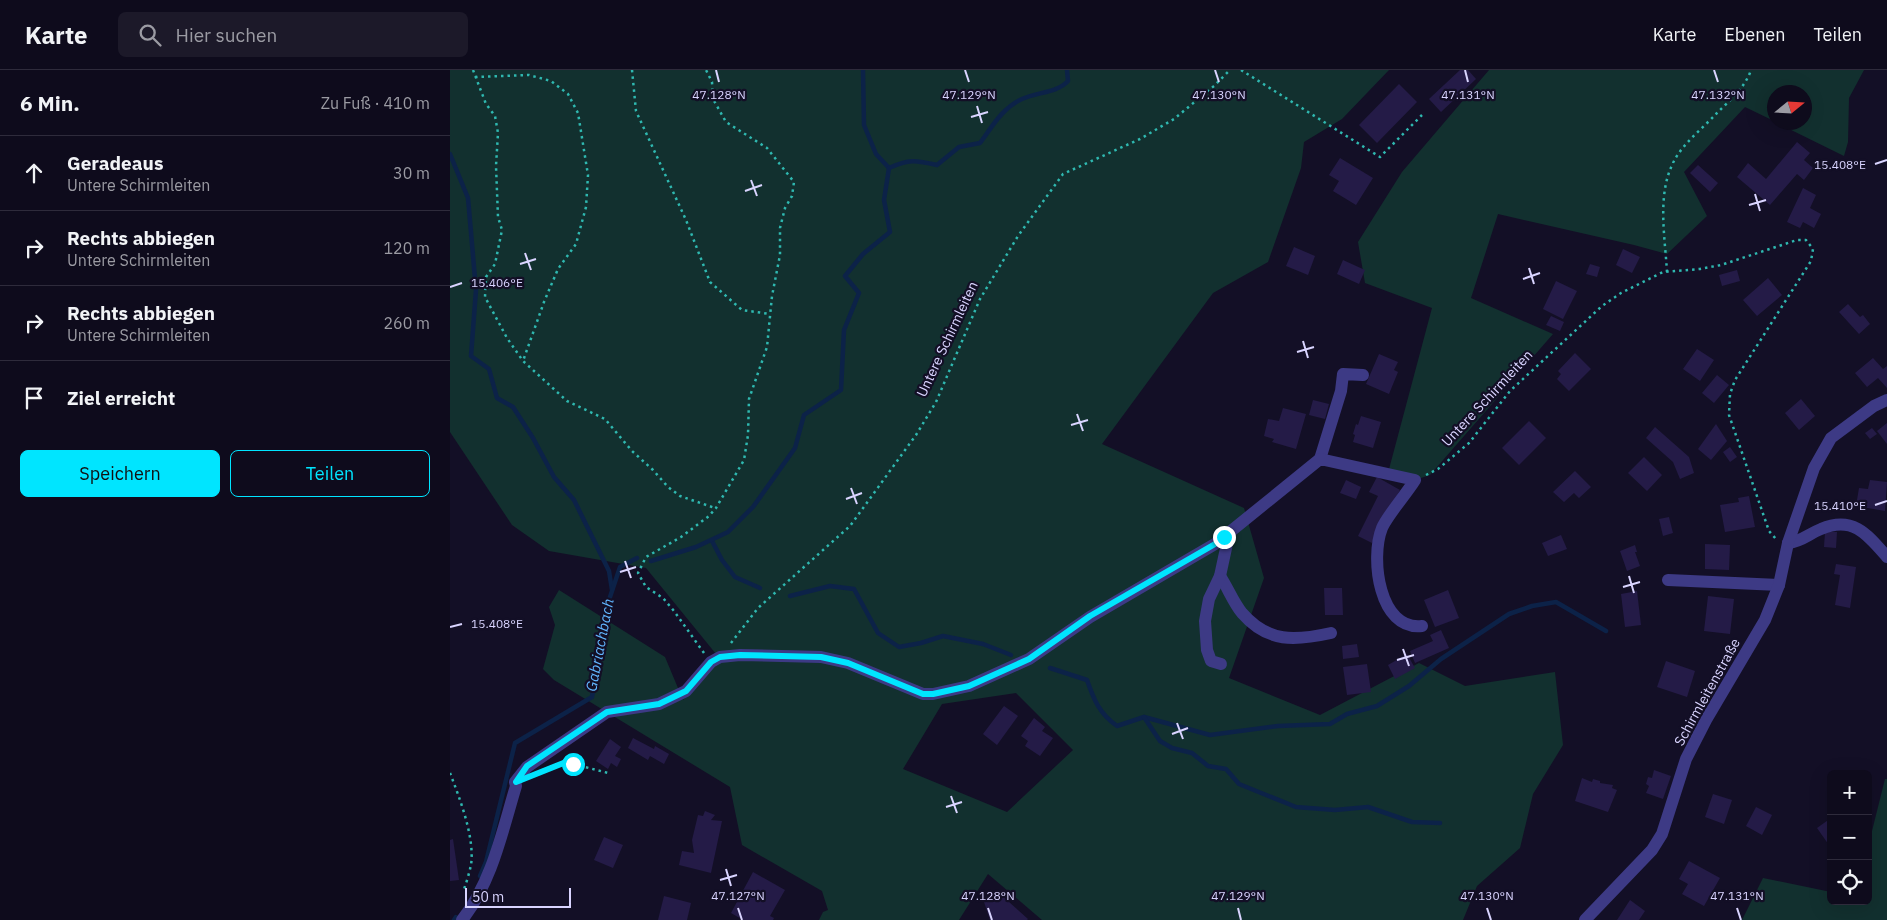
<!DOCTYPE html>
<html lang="de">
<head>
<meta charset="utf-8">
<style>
	:root { --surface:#0e0b1c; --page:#1c1929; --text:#f1f3f6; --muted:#9b9ba3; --line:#2e2b3b; --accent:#00e5ff }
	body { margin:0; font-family:"IBM Plex Sans",sans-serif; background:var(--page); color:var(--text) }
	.controls { position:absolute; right:15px; bottom:15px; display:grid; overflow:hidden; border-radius:8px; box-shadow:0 5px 20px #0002 }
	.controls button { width:45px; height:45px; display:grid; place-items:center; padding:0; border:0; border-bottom:1px solid var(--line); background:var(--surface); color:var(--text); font:25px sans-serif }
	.compass { position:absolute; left:1317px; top:15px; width:45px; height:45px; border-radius:50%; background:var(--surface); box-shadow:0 5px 20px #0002; rotate:72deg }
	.scale { position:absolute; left:15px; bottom:12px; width:106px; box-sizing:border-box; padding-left:5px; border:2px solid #d9d4ff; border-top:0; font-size:14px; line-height:18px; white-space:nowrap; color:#d9d4ff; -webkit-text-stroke:4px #130f26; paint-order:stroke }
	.stop { position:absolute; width:15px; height:15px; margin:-11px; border:4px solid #00e5ff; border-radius:50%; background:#fff }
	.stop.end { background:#00e5ff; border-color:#fff; box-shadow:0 1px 5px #0008 }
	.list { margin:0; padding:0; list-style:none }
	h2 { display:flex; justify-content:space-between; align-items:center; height:65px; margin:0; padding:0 20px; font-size:21px }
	h2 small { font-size:16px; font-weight:400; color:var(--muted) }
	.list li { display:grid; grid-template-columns:32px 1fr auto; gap:15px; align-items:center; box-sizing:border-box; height:75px; padding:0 20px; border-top:1px solid var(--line) }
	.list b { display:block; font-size:19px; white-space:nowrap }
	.list p { margin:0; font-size:16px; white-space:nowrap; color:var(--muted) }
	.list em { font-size:16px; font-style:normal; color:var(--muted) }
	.actions { display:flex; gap:10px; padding:15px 20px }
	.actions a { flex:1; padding:11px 0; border:1px solid var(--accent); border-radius:8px; text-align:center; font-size:18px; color:var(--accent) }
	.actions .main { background:var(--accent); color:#111 }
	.icon { flex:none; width:28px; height:28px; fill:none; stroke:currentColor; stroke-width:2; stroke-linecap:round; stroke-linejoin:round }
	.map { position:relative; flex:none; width:1437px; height:850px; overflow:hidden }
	header { display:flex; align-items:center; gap:30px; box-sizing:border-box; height:70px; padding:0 25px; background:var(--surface); border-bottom:1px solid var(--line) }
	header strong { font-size:24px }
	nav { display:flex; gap:28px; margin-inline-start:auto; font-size:18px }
	.search { width:350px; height:45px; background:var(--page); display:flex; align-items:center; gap:12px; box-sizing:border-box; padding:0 18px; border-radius:8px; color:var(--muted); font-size:19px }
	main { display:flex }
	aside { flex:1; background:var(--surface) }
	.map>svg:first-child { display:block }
	.green { fill:#12302f; fill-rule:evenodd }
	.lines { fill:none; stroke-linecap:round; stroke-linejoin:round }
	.stream { stroke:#0c2248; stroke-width:4.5 }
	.building { fill:#241b47 }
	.path { stroke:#2fb8b0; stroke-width:2.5; stroke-dasharray:2.5 4; stroke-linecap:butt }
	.minor { stroke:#3d3a85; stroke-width:12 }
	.route { stroke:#00e5ff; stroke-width:6 }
	.ticks { fill:none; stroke:#d9d4ff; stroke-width:2 }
	.labels { text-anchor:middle; stroke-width:4.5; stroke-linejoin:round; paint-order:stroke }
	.street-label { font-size:14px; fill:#d9d4ff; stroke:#130f26 }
	.water-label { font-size:15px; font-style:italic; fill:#62b6ff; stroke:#130f26 }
	.ticks-label { font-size:12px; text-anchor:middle; fill:#d9d4ff; stroke:#130f26; stroke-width:4.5; stroke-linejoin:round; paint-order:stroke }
</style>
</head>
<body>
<header>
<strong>Karte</strong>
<div class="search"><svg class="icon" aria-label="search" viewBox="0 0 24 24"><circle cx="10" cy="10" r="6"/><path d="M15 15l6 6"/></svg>Hier suchen</div>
<nav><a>Karte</a><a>Ebenen</a><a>Teilen</a></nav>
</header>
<main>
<aside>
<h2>6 Min.<small>Zu Fuß · 410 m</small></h2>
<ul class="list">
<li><svg class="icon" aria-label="ahead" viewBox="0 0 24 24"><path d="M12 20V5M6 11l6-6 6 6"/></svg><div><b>Geradeaus</b><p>Untere Schirmleiten</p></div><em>30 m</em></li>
<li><svg class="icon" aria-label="right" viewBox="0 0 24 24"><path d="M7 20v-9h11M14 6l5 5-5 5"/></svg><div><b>Rechts abbiegen</b><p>Untere Schirmleiten</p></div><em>120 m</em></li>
<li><svg class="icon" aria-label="right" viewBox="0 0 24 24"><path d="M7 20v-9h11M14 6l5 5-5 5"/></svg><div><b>Rechts abbiegen</b><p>Untere Schirmleiten</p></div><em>260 m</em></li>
<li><svg class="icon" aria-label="arrive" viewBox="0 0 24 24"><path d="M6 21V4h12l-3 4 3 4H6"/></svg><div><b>Ziel erreicht</b></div></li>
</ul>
<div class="actions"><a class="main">Speichern</a><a>Teilen</a></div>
</aside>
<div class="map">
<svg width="1437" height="850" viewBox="0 0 1437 850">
	<rect width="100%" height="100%" fill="#130f26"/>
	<g class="green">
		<path d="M0 0H939L892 49 854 72 851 98 818 192 763 223 652 374 794 438 814 508 779 608 870 645 969 593 1015 616 1105 602 1113 675 1083 724 1070 778 1027 816 1013 850H592L538 804 509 850H369L373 842 378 840 372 821 292 775 280 717 104 610 93 599 105 555 99 537 109 520 215 587 233 630 266 584 196 498 99 481 62 455 0 362ZM566 623 623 680 557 742 453 699 492 634Z"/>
		<polygon points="1039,0 1414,0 1399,28 1398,72 1394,86 1327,53 1354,52 1354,22 1324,22 1324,51 1295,37 1234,102 1257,146 1217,184 1184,175 1048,144 1021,228 1103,264 980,405 965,410 938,403 982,238 915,213 908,172 952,102"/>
		<polygon points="1435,709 1437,709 1437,850 1292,850 1313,808 1381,822 1381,831 1418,831 1418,777"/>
	</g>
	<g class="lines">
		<g class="stream">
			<polyline points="413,0 414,55 426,84 439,98"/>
			<polyline points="0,84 18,128 26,220 21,286 39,299 47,328 63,337 83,368 104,407 124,430 159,501 162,520"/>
			<polyline points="262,471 272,490 285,507 310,518"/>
			<path d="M201 491 246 477 278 462 303 437 345 378 354 345 391 320 394 260 409 223 395 206 413 184 440 162 434 130 439 98C459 89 465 90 487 95L509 77 530 73C542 57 552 38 572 29 587 22 607 23 618 11L617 0"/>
			<polyline points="340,526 380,516 404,519 428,563 449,577 471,573 493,566 533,574 561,585"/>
			<path d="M600 598 637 610C644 630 649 643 667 656L694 647 760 665 828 656 880 654 897 644 927 636 959 616 991 589 1059 544 1082 536 1106 532 1156 561"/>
			<polyline points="694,647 710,671 722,678 742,683 758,696 776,699 789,714 846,737 885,740 918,737 962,752 990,753"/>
			<polyline points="30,806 36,792 65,673 142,627 159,530 170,497 187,488"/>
			<polyline points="4,850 6,847"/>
		</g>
	</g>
	<g class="building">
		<polygon points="1010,0 1018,0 1026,9 991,42 979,29"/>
		<polygon points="949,14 967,32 927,73 909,55"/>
		<polygon points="1347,72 1360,83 1354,90 1363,98 1354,110 1347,104 1320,135 1287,107 1298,93 1316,109"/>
		<polygon points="890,88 923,108 906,135 883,121 889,111 879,105"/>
		<polygon points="1248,95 1268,113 1260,122 1240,103"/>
		<polygon points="1353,118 1366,125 1360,138 1371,144 1364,158 1353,152 1350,158 1337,152"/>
		<polygon points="844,177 865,186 858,205 836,196"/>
		<polygon points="1173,179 1190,187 1182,203 1166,195"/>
		<polygon points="893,190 915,200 909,214 887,204"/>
		<polygon points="1140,194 1150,197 1147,207 1136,204"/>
		<polygon points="1287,200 1290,211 1272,216 1269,205"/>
		<polygon points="1318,208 1332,225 1307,246 1293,230"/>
		<polygon points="1106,211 1127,221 1113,249 1093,239"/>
		<polygon points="1398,234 1410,247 1413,245 1420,254 1409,264 1389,242"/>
		<polygon points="1101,246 1114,252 1110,261 1096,255"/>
		<polygon points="1247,279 1264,290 1250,311 1233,299"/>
		<polygon points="1125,283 1141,299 1119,321 1107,309 1111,304 1108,301"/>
		<polygon points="929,284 948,292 944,300 948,302 939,324 916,314"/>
		<polygon points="1423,288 1433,299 1437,296 1437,318 1428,308 1417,317 1405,303"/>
		<polygon points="1267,305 1279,315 1264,333 1252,323"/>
		<polygon points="1351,329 1365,346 1349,360 1335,343"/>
		<polygon points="863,330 879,334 875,349 859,345"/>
		<polygon points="833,338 856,344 846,379 822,372 824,369 814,366 818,349 829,351"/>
		<polygon points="911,346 931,352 923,378 903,372 905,365 903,364 906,354 908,355"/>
		<polygon points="1079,351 1096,368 1069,395 1052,378"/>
		<polygon points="1437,353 1437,374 1427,361"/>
		<polygon points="1266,354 1277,371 1261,390 1248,379"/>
		<polygon points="1205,357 1239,387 1244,403 1230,409 1223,392 1196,368"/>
		<polygon points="1422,358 1427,364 1420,369 1415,363"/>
		<polygon points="1280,377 1287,387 1280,392 1273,382"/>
		<polygon points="1194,387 1212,405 1197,421 1178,403"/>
		<polygon points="1125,401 1141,417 1129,428 1124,423 1114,432 1103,422"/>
		<polygon points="927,407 950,420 922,473 908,466 928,426 919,422"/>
		<polygon points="896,410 911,417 906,429 890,423"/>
		<polygon points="1420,410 1437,412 1435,441 1406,436 1409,418 1418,419"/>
		<polygon points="1299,426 1305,457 1275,462 1270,435 1289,432 1288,428"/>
		<polygon points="1219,447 1223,463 1213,466 1209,449"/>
		<polygon points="1375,462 1387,462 1386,478 1374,477"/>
		<polygon points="1111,465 1117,479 1098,486 1092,473"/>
		<polygon points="1255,474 1280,475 1279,500 1255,499"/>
		<polygon points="1185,475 1187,482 1185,482 1190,496 1177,501 1170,481"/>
		<polygon points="1386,494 1406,497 1400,538 1385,535 1390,505 1384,504"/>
		<polygon points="874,518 892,518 893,545 875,545"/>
		<polygon points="998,520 1009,548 985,557 974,530"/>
		<polygon points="1187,521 1191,555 1175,557 1171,524"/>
		<polygon points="1258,526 1284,529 1280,564 1254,561"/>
		<polygon points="991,560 999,578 965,593 960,581 983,571 980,565"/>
		<polygon points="907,574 909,587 893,589 892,576"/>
		<polygon points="957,584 965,598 945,609 938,595"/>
		<polygon points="1216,591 1245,601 1237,627 1207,617"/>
		<polygon points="917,594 921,622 897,625 893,597"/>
		<polygon points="554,636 568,646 547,675 533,664"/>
		<polygon points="584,648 595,657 592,661 603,668 590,686 575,676 578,671 571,666"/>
		<polygon points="183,668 204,679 205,676 219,684 214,694 200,686 198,690 178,678"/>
		<polygon points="160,669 171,677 165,686 171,689 167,697 161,693 158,699 146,691"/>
		<polygon points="1204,700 1221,706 1213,729 1196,723 1199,716 1196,714 1198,707 1202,708"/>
		<polygon points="1132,708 1142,712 1143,709 1150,711 1150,713 1163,715 1162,718 1167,720 1158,742 1125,731"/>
		<polygon points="1263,724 1282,730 1274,754 1255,747"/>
		<polygon points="1306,737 1322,745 1312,765 1296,756"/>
		<polygon points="255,741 265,745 261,750 272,751 261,803 229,795 232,781 244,783 242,770 248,745 253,746"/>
		<polygon points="1381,748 1381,778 1367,758"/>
		<polygon points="154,767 173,775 163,798 144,790"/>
		<polygon points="3,769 9,810 0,811 0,770"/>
		<polygon points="1239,791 1270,808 1254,836 1232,824 1238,814 1229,809"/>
		<polygon points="303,802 335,820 320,846 324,848 323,850 293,850 281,843"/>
		<polygon points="550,824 578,849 577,850 540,850 533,829"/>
		<polygon points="214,826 241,833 237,850 208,850"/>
		<polygon points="1180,830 1195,841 1189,850 1167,850"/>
	</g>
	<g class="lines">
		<g class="path">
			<polyline points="23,0 36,34 45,46 48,63 46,96 48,147 52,160 45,194 36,207 35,227 57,268 73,291 117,331 155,349 182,381 203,400 218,417 230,426 265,438"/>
			<polyline points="182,0 186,41 236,150 260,212 292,240 320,244"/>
			<polyline points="791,0 930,87 972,45"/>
			<polyline points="25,7 79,5 101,11 118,24 128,43 138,105 136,137 126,174 108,199 94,232 73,291"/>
			<path d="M1217 202C1215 167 1207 125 1223 93 1232 74 1252 59 1266 44 1279 31 1295 18 1301 0"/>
			<polyline points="976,405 988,399 1019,373 1060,321 1152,236 1171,223 1213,202 1250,199 1271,195 1347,170 1356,170 1363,179 1361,191 1285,310 1280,324 1279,345 1319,461 1326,469"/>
			<polyline points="281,573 308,538 400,456 466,365 486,332 530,229 568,166 613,104 690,69 724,49 764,16 780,0"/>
			<polyline points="254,583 224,541 213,528 196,517 188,503 196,487 231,467 259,446 266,438 294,390 298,365 299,329 317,277 322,226 330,185 330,158 335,138 342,126 344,112 317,78 276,52 263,29 262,12 256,0"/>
			<polyline points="99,699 116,692 158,703"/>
			<path d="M0 703C10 729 25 768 21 795 19 804 16 814 13 822"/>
		</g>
		<g class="minor">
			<polyline points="870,389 891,321 893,304 913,305"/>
			<path d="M1338 473C1353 471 1358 464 1371 459 1403 445 1418 465 1437 487"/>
			<path d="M770 506C778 518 783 532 792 543 818 573 845 571 881 563"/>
			<polyline points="1218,510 1329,515"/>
			<polyline points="771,594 761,591 757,580 755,551 759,529 770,506 778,469 774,467"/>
			<path d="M12 850C42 812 52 762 66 716L65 712 77 697 157 642 209 634 236 621 261 592 270 587 290 585 371 587 398 593 473 624H483L519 616 579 589 640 547 765 474 870 389 965 410C957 423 937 446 932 458 920 488 929 561 972 556"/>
			<polyline points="1135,850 1202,780 1212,764 1236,689 1256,650 1315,550 1329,515 1338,473 1364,398 1381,368 1424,336 1437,330"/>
		</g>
	</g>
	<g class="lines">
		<polyline class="route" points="123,694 116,692 66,712 77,696 157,642 209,634 236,621 261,592 270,587 290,585 371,587 398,593 473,624 483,624 519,616 579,589 640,546 765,474 774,467"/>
	</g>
	<path class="ticks" d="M266 0 269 12M515 0 519 12M765 0 769 12M1015 0 1018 12M1264 0 1268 12M527 36 532 53M521 47 538 42M1425 94 1437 90M301 110 307 126M295 121 312 115M1305 124 1310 141M1299 135 1316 130M75 183 81 200M70 194 86 189M1079 198 1084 214M1073 209 1090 203M0 217 12 213M853 271 858 288M847 282 864 277M627 344 633 361M621 355 638 350M401 418 407 434M396 429 412 423M1425 435 1437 431M175 491 181 508M170 502 186 497M1179 506 1184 523M1173 517 1190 512M0 557 12 554M953 579 959 596M947 590 964 585M727 653 733 669M722 664 738 658M501 726 507 743M496 737 512 732M276 799 281 816M270 810 287 805M288 838 292 850M538 838 542 850M788 838 791 850M1037 838 1041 850M1287 838 1291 850"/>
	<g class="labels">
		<g class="street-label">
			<text transform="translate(497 269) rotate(-65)" y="5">Untere Schirmleiten</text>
			<text transform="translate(1037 328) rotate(-47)" y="5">Untere Schirmleiten</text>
			<text transform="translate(1257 622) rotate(-61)" y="5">Schirmleitenstraße</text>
		</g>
		<g class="water-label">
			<text transform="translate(150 575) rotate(-79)" y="5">Gabriachbach</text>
		</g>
	</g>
	<g class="ticks-label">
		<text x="269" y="29">47.128°N</text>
		<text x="519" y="29">47.129°N</text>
		<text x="769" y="29">47.130°N</text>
		<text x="1018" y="29">47.131°N</text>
		<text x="1268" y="29">47.132°N</text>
		<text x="1390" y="99">15.408°E</text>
		<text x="47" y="217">15.406°E</text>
		<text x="1390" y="440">15.410°E</text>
		<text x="47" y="558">15.408°E</text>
		<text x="288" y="830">47.127°N</text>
		<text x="538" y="830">47.128°N</text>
		<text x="788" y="830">47.129°N</text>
		<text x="1037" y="830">47.130°N</text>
		<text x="1287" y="830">47.131°N</text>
	</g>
</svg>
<div class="controls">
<button>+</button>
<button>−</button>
<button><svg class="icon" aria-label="locate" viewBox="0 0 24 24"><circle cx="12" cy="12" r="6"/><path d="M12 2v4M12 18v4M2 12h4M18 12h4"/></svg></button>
</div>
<svg class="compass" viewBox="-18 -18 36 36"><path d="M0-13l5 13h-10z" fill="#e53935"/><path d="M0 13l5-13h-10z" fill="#9b9ba3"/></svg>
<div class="scale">50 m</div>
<div class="stop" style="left:123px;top:694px"></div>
<div class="stop end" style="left:774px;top:467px"></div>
</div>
</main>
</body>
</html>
